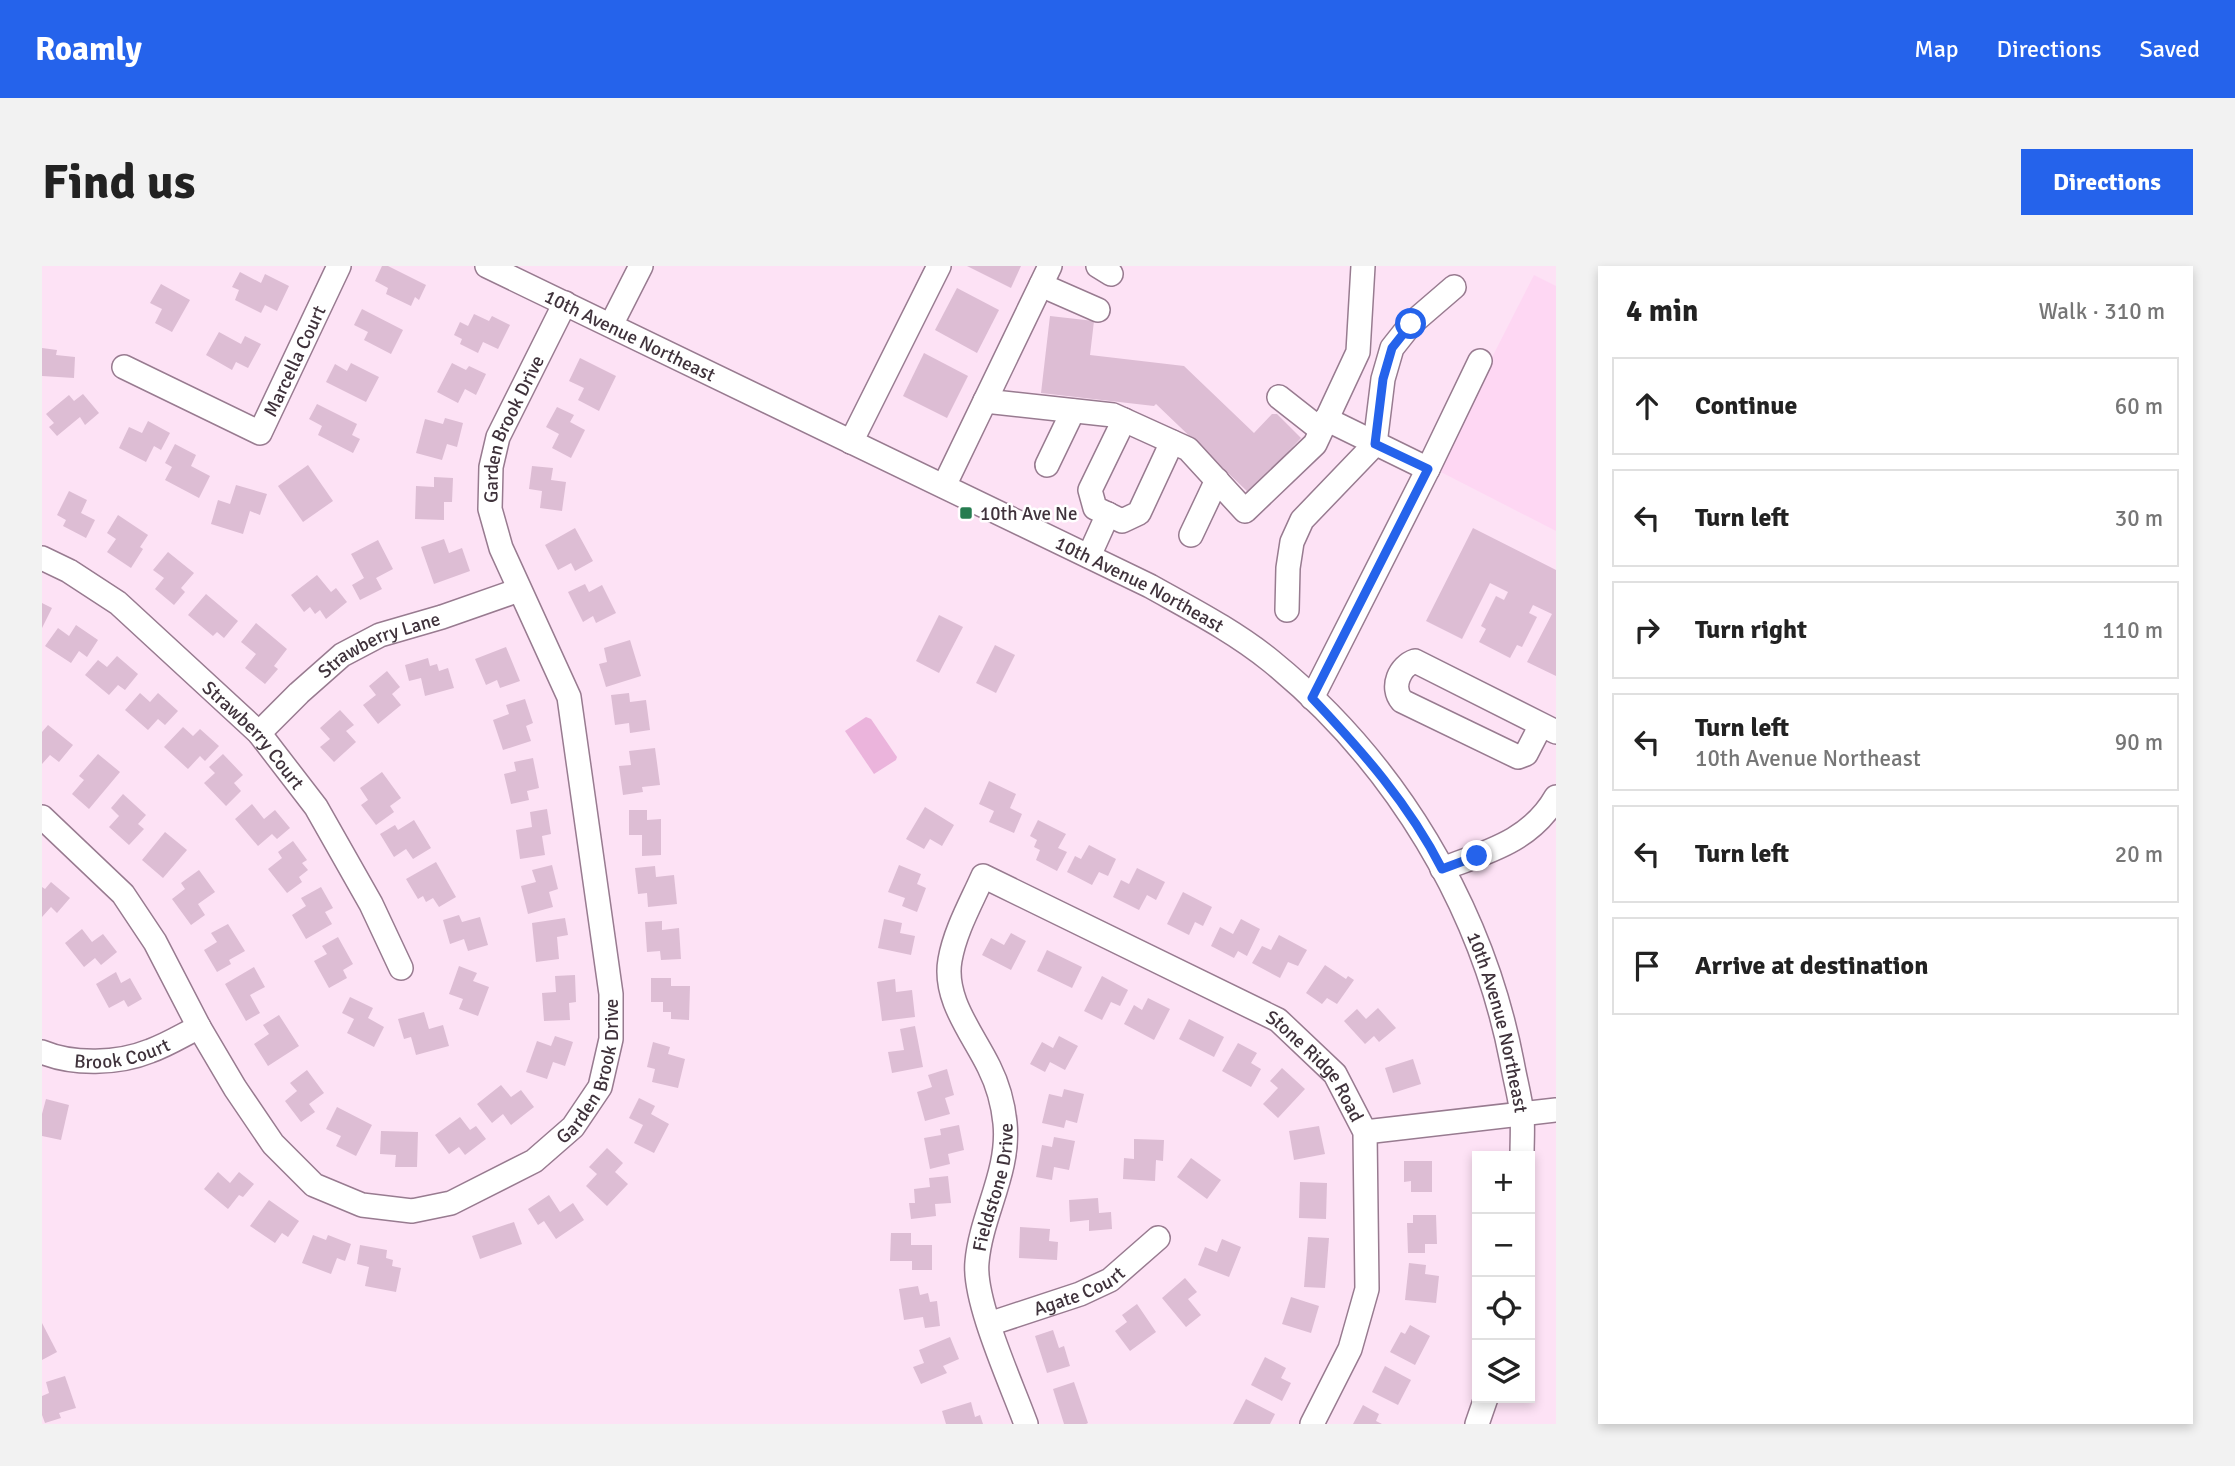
<!DOCTYPE html>
<html lang="en">
<head>
<meta charset="utf-8">
<style>
	:root { --surface:#fff; --page:#f2f2f2; --text:#222; --muted:#767676; --line:#e0e0e0; --accent:#2563eb }
	body { margin:0; font-family:Signika,sans-serif; background:var(--page); color:var(--text) }
	.controls { position:absolute; right:21px; bottom:21px; display:grid; overflow:hidden; border-radius:0px; box-shadow:0 4px 10px #0003 }
	.controls button { width:63px; height:63px; display:grid; place-items:center; padding:0; border:0; border-bottom:2px solid var(--line); background:var(--surface); color:var(--text); font:35px sans-serif }
	.stop { position:absolute; width:21px; height:21px; margin:-16px; border:5px solid #2563eb; border-radius:50%; background:#fff }
	.stop.end { background:#2563eb; border-color:#fff; box-shadow:0 2px 7px #0008 }
	.list { margin:0; padding:0; list-style:none }
	h2 { display:flex; justify-content:space-between; align-items:center; height:91px; margin:0; padding:0 28px; font-size:30px }
	h2 small { font-size:23px; font-weight:400; color:var(--muted) }
	.list li { display:grid; grid-template-columns:46px 1fr auto; gap:21px; align-items:center; box-sizing:border-box; height:98px; margin:0 14px 14px; padding:0 14px; border:2px solid var(--line); border-radius:0px }
	.list b { display:block; font-size:26px; white-space:nowrap }
	.list p { margin:0; font-size:23px; white-space:nowrap; color:var(--muted) }
	.list em { font-size:23px; font-style:normal; color:var(--muted) }
	.icon { flex:none; width:38px; height:38px; fill:none; stroke:currentColor; stroke-width:2; stroke-linecap:round; stroke-linejoin:round }
	.map { position:relative; flex:none; width:1514px; height:1158px; overflow:hidden; border-radius:0px }
	header { display:flex; align-items:center; gap:42px; box-sizing:border-box; height:98px; padding:0 35px; background:var(--accent); color:#fff }
	header strong { font-size:33px }
	nav { display:flex; gap:38px; margin-inline-start:auto; font-size:24px }
	.intro { display:flex; align-items:center; justify-content:space-between; box-sizing:border-box; height:168px; padding:0 42px }
	h1 { margin:0; font-size:49px }
	.button { padding:18px 32px; border-radius:0px; background:var(--accent); color:#fff; font-size:24px; font-weight:700 }
	main { display:flex; gap:42px; padding:0 42px }
	aside { flex:1; background:var(--surface); border-radius:0px; box-shadow:0 4px 10px #0003 }
	.map>svg:first-child { display:block }
	.built { fill:#fed7f3 }
	.green { fill:#ebb4dc }
	.building { fill:#ddbdd4 }
	.lines { fill:none; stroke-linecap:round; stroke-linejoin:round }
	.minor-casing { stroke:#987b90; stroke-width:26 }
	.minor { stroke:#fff; stroke-width:23 }
	.route { stroke:#2563eb; stroke-width:9 }
	.poi-dot { fill:#267c50; stroke:#fff; stroke-width:2.5 }
	.labels { text-anchor:middle; stroke-width:5; stroke-linejoin:round; paint-order:stroke }
	.street-label { font-size:19px; fill:#3f323b; stroke:#fff }
	.poi-label { font-size:19px; fill:#3f323b; stroke:#fff; text-anchor:start }
</style>
</head>
<body>
<header>
<strong>Roamly</strong>
<nav><a>Map</a><a>Directions</a><a>Saved</a></nav>
</header>
<div class="intro"><h1>Find us</h1><a class="button">Directions</a></div>
<main>
<div class="map">
<svg width="1514" height="1158" viewBox="0 0 1514 1158">
	<rect width="100%" height="100%" fill="#fde2f5"/>
	<polygon class="built" points="1492,9 1514,20 1514,265 1393,203"/>
	<polygon class="green" points="824,451 829,453 855,491 854,494 832,508 803,465"/>
	<g class="building">
		<polygon points="340,0 346,0 384,19 377,34 373,31 369,40 344,28 346,22 333,15"/>
		<polygon points="925,0 979,0 969,22"/>
		<polygon points="198,6 219,17 223,8 247,20 235,45 223,39 219,47 193,34 197,24 190,21"/>
		<polygon points="119,18 148,34 130,66 113,57 120,43 108,37"/>
		<polygon points="915,22 957,44 935,87 893,64"/>
		<polygon points="320,43 361,64 349,88 322,74 326,66 312,59"/>
		<polygon points="432,48 447,55 450,50 468,59 456,83 441,76 436,87 418,78 420,73 412,69 418,56 426,60"/>
		<polygon points="1008,50 1052,55 1048,89 1142,100 1212,167 1230,148 1235,148 1259,172 1207,227 1114,138 1112,140 999,127"/>
		<polygon points="177,66 199,78 203,70 219,78 206,102 194,96 190,104 164,89"/>
		<polygon points="0,82 15,84 14,89 33,91 32,112 0,110"/>
		<polygon points="882,87 926,110 905,152 861,130"/>
		<polygon points="538,92 574,110 557,145 536,134 542,122 527,115"/>
		<polygon points="309,97 337,111 324,136 284,116 293,98 305,105"/>
		<polygon points="410,97 424,104 427,100 444,108 434,129 423,123 416,137 395,126"/>
		<polygon points="41,128 57,147 43,159 38,151 15,170 7,161 12,157 4,148 27,129 32,135"/>
		<polygon points="275,138 315,158 310,169 318,173 311,187 276,169 280,160 267,153"/>
		<polygon points="515,141 532,149 528,156 543,164 529,192 510,182 517,168 504,161"/>
		<polygon points="403,152 421,157 415,181 405,178 400,194 374,187 383,153 401,158"/>
		<polygon points="106,155 128,167 119,184 112,180 104,196 77,182 87,161 100,167"/>
		<polygon points="133,178 154,189 149,200 168,210 157,232 123,214 130,201 123,197"/>
		<polygon points="266,199 291,235 261,256 236,220"/>
		<polygon points="490,200 511,202 509,214 524,216 520,245 498,242 500,225 487,223"/>
		<polygon points="392,211 411,212 410,236 402,236 402,254 373,253 374,220 392,221"/>
		<polygon points="194,219 225,228 218,249 208,245 201,268 169,258 176,234 188,238"/>
		<polygon points="27,225 45,234 39,247 53,254 44,272 21,260 24,254 15,249"/>
		<polygon points="76,249 106,269 98,281 101,283 89,302 65,286 74,273 65,267"/>
		<polygon points="533,262 551,295 533,305 529,297 516,304 503,279"/>
		<polygon points="1431,262 1514,304 1514,410 1485,396 1510,348 1491,339 1487,347 1495,351 1480,381 1475,379 1468,392 1437,376 1444,363 1439,360 1454,330 1462,334 1466,326 1448,317 1420,373 1384,355"/>
		<polygon points="402,273 407,287 420,282 428,305 392,318 379,281"/>
		<polygon points="336,274 351,303 334,312 340,323 318,334 310,319 322,312 309,288"/>
		<polygon points="126,286 152,307 139,322 143,326 132,339 113,323 122,312 111,304"/>
		<polygon points="275,309 289,326 294,322 305,336 284,353 278,344 273,348 268,341 262,346 249,329"/>
		<polygon points="543,318 547,326 560,319 574,347 554,357 551,350 541,356 526,326"/>
		<polygon points="164,328 196,355 182,372 175,366 171,370 146,349"/>
		<polygon points="0,337 10,342 0,362"/>
		<polygon points="897,349 921,361 897,407 874,395"/>
		<polygon points="214,357 245,383 232,400 236,403 223,418 203,402 214,388 199,376"/>
		<polygon points="34,359 56,374 45,391 37,385 29,397 3,380 16,362 27,370"/>
		<polygon points="588,374 599,410 564,421 557,398 565,396 562,382"/>
		<polygon points="953,379 973,389 954,427 934,417"/>
		<polygon points="464,381 478,415 458,422 455,414 444,419 433,393"/>
		<polygon points="75,390 96,408 83,424 76,419 67,429 43,409 56,394 65,401"/>
		<polygon points="386,392 388,400 395,398 397,405 406,402 412,422 383,430 379,412 367,415 363,399"/>
		<polygon points="345,405 358,421 350,428 359,439 336,458 321,439 334,429 327,420"/>
		<polygon points="98,427 108,436 116,427 136,445 123,459 116,453 106,464 83,444"/>
		<polygon points="587,427 588,436 604,434 608,464 588,467 587,457 573,459 569,429"/>
		<polygon points="483,433 491,457 484,460 489,475 461,484 451,454 467,448 464,439"/>
		<polygon points="298,444 312,459 304,465 314,476 292,496 278,481 288,473 278,462"/>
		<polygon points="6,459 31,479 17,496 8,489 0,498 0,466"/>
		<polygon points="141,461 151,470 158,463 177,480 163,495 158,490 146,503 122,481"/>
		<polygon points="613,482 618,519 600,521 601,526 581,529 577,500 589,499 587,485"/>
		<polygon points="56,488 78,506 47,543 30,528 42,514 37,510"/>
		<polygon points="181,488 201,509 192,517 199,525 184,540 162,517 173,507 167,501"/>
		<polygon points="491,492 497,522 485,525 487,534 469,538 462,508 474,505 472,496"/>
		<polygon points="340,506 359,532 348,540 352,546 334,559 319,539 326,534 318,522"/>
		<polygon points="947,515 974,528 968,542 980,548 972,567 947,556 952,545 937,538"/>
		<polygon points="81,528 104,549 96,558 102,563 87,579 67,561 77,550 69,542"/>
		<polygon points="210,538 222,553 233,544 248,562 235,573 230,568 216,580 193,553"/>
		<polygon points="883,541 912,559 900,580 888,573 882,583 864,573"/>
		<polygon points="505,543 509,568 500,570 503,589 478,593 474,564 490,561 488,546"/>
		<polygon points="587,544 605,544 605,554 619,553 619,589 600,590 600,569 587,569"/>
		<polygon points="372,554 389,582 371,593 364,583 352,591 338,568 353,559 356,564"/>
		<polygon points="996,554 1024,568 1016,582 1025,586 1015,605 994,594 998,584 992,581 995,574 988,570"/>
		<polygon points="123,566 145,584 121,612 100,594"/>
		<polygon points="251,575 265,594 260,597 266,604 257,611 260,616 245,627 226,603 240,592 236,586"/>
		<polygon points="1047,579 1074,593 1066,610 1057,606 1050,619 1025,606 1033,590 1039,593"/>
		<polygon points="394,596 414,631 397,641 391,632 384,636 381,630 376,633 364,613"/>
		<polygon points="510,599 516,623 507,626 511,641 486,648 479,620 494,616 490,604"/>
		<polygon points="857,599 879,608 875,618 884,622 875,646 860,640 863,632 846,626"/>
		<polygon points="613,600 614,611 632,609 635,638 606,641 605,627 596,628 593,602"/>
		<polygon points="1095,602 1123,616 1114,634 1105,629 1097,644 1071,631 1079,614 1087,618"/>
		<polygon points="157,604 173,626 156,638 163,649 149,659 130,633 143,623 139,617"/>
		<polygon points="9,616 28,632 15,647 9,641 0,651 0,621 3,623"/>
		<polygon points="279,621 291,642 283,646 290,658 264,673 250,649 264,640 259,632"/>
		<polygon points="1141,626 1170,641 1161,660 1153,656 1147,669 1125,658"/>
		<polygon points="417,649 420,656 438,651 446,679 426,685 422,673 408,678 401,654"/>
		<polygon points="523,652 526,669 515,671 517,693 494,696 490,657"/>
		<polygon points="842,653 860,657 858,667 873,670 869,689 836,682"/>
		<polygon points="1199,653 1218,663 1205,690 1196,685 1192,692 1169,680 1178,661 1191,668"/>
		<polygon points="620,655 620,664 637,662 639,693 619,694 618,685 605,686 603,656"/>
		<polygon points="186,658 203,685 187,694 189,698 175,706 162,684 175,676 169,667"/>
		<polygon points="40,663 50,676 61,668 75,686 59,699 53,692 42,701 23,677"/>
		<polygon points="969,667 984,675 969,704 940,689 949,672 962,679"/>
		<polygon points="1237,669 1265,684 1256,700 1246,696 1238,712 1210,697 1220,680 1229,684"/>
		<polygon points="296,671 311,698 301,704 305,712 287,722 272,695 285,688 280,680"/>
		<polygon points="1005,684 1040,701 1030,722 995,705"/>
		<polygon points="1283,699 1304,713 1306,710 1312,714 1295,738 1285,732 1280,738 1264,727"/>
		<polygon points="417,700 435,707 431,715 447,721 436,750 417,743 421,733 407,728"/>
		<polygon points="212,701 223,721 208,729 218,747 204,755 183,718"/>
		<polygon points="74,706 79,717 88,712 100,733 86,741 82,734 67,742 54,718"/>
		<polygon points="533,709 534,736 527,737 528,754 502,755 500,727 514,726 513,710"/>
		<polygon points="1060,710 1086,724 1078,740 1069,736 1060,754 1042,745"/>
		<polygon points="609,712 629,712 629,720 648,720 647,754 629,753 629,746 621,746 621,736 609,736"/>
		<polygon points="853,713 854,726 870,724 873,751 840,755 835,716"/>
		<polygon points="308,731 331,742 326,752 342,761 332,781 305,767 312,753 300,747"/>
		<polygon points="1106,732 1128,743 1112,774 1082,758 1092,739 1100,744"/>
		<polygon points="1336,742 1354,762 1337,776 1332,770 1323,778 1302,755 1315,743 1324,753"/>
		<polygon points="382,746 387,763 401,759 407,780 374,789 369,771 362,773 356,753"/>
		<polygon points="237,749 257,780 226,800 212,778 227,768 221,759"/>
		<polygon points="1147,753 1182,771 1172,791 1137,773"/>
		<polygon points="873,760 881,801 850,807 846,786 862,784 858,763"/>
		<polygon points="513,770 531,776 523,800 511,796 505,813 484,806 495,775 509,780"/>
		<polygon points="1017,770 1036,780 1023,804 1008,796 1003,806 988,798 1000,776 1011,782"/>
		<polygon points="611,776 628,781 626,788 643,793 636,822 610,816 613,803 605,801"/>
		<polygon points="1196,777 1215,787 1209,797 1219,803 1209,821 1180,805"/>
		<polygon points="1371,793 1379,818 1351,827 1343,802"/>
		<polygon points="1240,802 1263,823 1236,852 1221,838 1236,822 1228,815"/>
		<polygon points="905,803 912,829 903,832 908,848 883,855 875,826 890,821 886,809"/>
		<polygon points="265,804 282,827 267,838 273,846 259,856 243,835 255,825 248,817"/>
		<polygon points="459,819 469,831 479,824 492,841 469,859 461,848 450,857 435,838"/>
		<polygon points="1022,823 1042,828 1035,857 1024,854 1022,862 1000,857 1007,828 1020,831"/>
		<polygon points="597,832 613,840 609,848 627,858 612,887 592,877 601,859 587,852"/>
		<polygon points="4,833 27,839 19,874 0,870 0,848"/>
		<polygon points="295,841 330,859 314,890 294,880 299,870 284,863"/>
		<polygon points="418,851 428,864 434,860 444,873 423,889 417,881 407,888 393,869"/>
		<polygon points="917,859 922,884 906,888 908,898 888,903 882,872 899,869 898,863"/>
		<polygon points="1277,860 1283,888 1252,894 1247,865"/>
		<polygon points="339,865 376,866 375,901 353,901 354,889 338,888"/>
		<polygon points="1012,871 1033,875 1027,904 1012,901 1010,914 994,911 1000,879 1010,881"/>
		<polygon points="1092,873 1122,874 1121,895 1114,894 1113,915 1081,913 1082,892 1092,893"/>
		<polygon points="565,882 581,897 573,906 586,918 565,940 544,920 555,908 547,901"/>
		<polygon points="1149,892 1179,914 1165,933 1135,911"/>
		<polygon points="1362,895 1390,895 1390,926 1369,926 1369,915 1362,916"/>
		<polygon points="176,906 188,917 197,906 212,918 201,931 197,929 186,943 162,923"/>
		<polygon points="906,910 909,937 893,938 894,950 869,953 867,937 873,937 872,923 888,921 887,912"/>
		<polygon points="1258,916 1285,917 1284,953 1257,952"/>
		<polygon points="507,929 518,946 531,937 542,954 514,973 502,955 496,959 486,943"/>
		<polygon points="1056,932 1057,947 1069,946 1070,963 1047,965 1047,954 1028,956 1027,934"/>
		<polygon points="227,934 257,955 246,971 240,967 233,977 208,960"/>
		<polygon points="1371,949 1394,949 1395,978 1383,978 1383,987 1366,987 1365,957 1371,957"/>
		<polygon points="472,956 480,978 438,993 430,970"/>
		<polygon points="978,961 1008,963 1007,975 1016,976 1015,994 977,992"/>
		<polygon points="849,967 869,967 869,979 890,979 890,1004 870,1004 870,995 848,995"/>
		<polygon points="271,969 284,974 286,969 309,978 303,995 295,992 289,1008 260,997"/>
		<polygon points="1266,971 1287,972 1283,1022 1262,1021"/>
		<polygon points="1180,973 1199,981 1187,1011 1156,999 1163,981 1175,986"/>
		<polygon points="318,979 345,984 344,992 351,994 350,1000 359,1002 354,1026 323,1020 327,1001 315,998"/>
		<polygon points="1367,997 1384,999 1383,1008 1397,1010 1394,1037 1363,1034"/>
		<polygon points="1143,1012 1155,1026 1146,1033 1159,1049 1144,1061 1120,1032"/>
		<polygon points="876,1020 878,1029 886,1027 888,1036 895,1035 898,1060 883,1062 881,1051 862,1054 857,1023"/>
		<polygon points="1249,1031 1277,1040 1269,1067 1240,1058"/>
		<polygon points="1095,1038 1114,1066 1088,1085 1073,1065 1085,1056 1080,1049"/>
		<polygon points="0,1057 15,1086 0,1094"/>
		<polygon points="1368,1059 1388,1070 1373,1099 1348,1086 1359,1066 1363,1068"/>
		<polygon points="1011,1064 1017,1082 1022,1080 1028,1100 1005,1107 993,1070"/>
		<polygon points="908,1071 917,1093 901,1100 905,1107 879,1118 871,1101 882,1097 877,1084"/>
		<polygon points="1223,1091 1244,1102 1239,1112 1249,1117 1240,1135 1209,1119"/>
		<polygon points="1343,1100 1369,1114 1356,1139 1330,1126"/>
		<polygon points="23,1110 34,1142 17,1147 19,1152 3,1157 0,1149 0,1130 7,1127 4,1116"/>
		<polygon points="1032,1116 1046,1157 1044,1158 1022,1158 1011,1123"/>
		<polygon points="1204,1133 1233,1148 1228,1158 1191,1158"/>
		<polygon points="929,1136 933,1151 938,1149 941,1158 904,1158 900,1145"/>
		<polygon points="1321,1139 1337,1148 1334,1155 1340,1158 1311,1158"/>
	</g>
	<g class="lines">
		<defs>
			<g id="minor">
				<path id="s1" d="M445 0 1108 320C1149 343 1192 365 1229 395 1353 496 1440 640 1470 796 1473 813 1478 831 1480 848 1481 862 1480 876 1480 890"/>
				<polyline points="1056,0 1069,8"/>
				<polyline points="999,19 1056,44"/>
				<polyline points="569,59 599,0"/>
				<path id="s2" d="M82 101 218 167 297 0"/>
				<polyline points="1237,131 1279,164"/>
				<polyline points="943,135 1071,149 1146,183 1203,245 1273,178 1316,86 1321,0"/>
				<polyline points="1284,153 1386,203"/>
				<polyline points="1082,154 1048,224 1053,242 1080,255 1097,247 1130,176"/>
				<polyline points="809,176 897,0"/>
				<polyline points="1005,199 1031,145"/>
				<polyline points="902,220 1008,0"/>
				<polyline points="1149,269 1175,214"/>
				<polyline points="1047,290 1066,248"/>
				<path id="s3" d="M0 292 27 305 76 337 217 467 274 541 329 638 359 702"/>
				<polyline points="1245,344 1246,302 1250,276 1260,254 1333,178 1341,113 1350,82 1369,58 1412,21"/>
				<polyline points="1270,432 1386,203 1438,95"/>
				<path d="M1499 459 1484 488 1476 491 1360 435C1348 421 1358 400 1373 395L1514 466"/>
				<path id="s4" d="M217 467 257 427 300 389 338 369 400 351 477 324"/>
				<path id="s5" d="M0 551 81 628 113 676 157 761 193 822 231 878 272 919 320 939 370 945 409 937 492 895 531 861 558 821 569 773V728L527 431 459 282 448 243 449 201 456 171 523 37"/>
				<path d="M1400 603C1445 586 1489 575 1514 531"/>
				<path id="s6" d="M0 786C31 799 76 798 108 785 125 779 141 769 157 761"/>
				<polyline points="1323,866 1514,844"/>
				<path id="s7" d="M947 1058 1038 1028 1068 1014 1116 972"/>
				<path id="s8" d="M984 1158C970 1119 931 1035 935 996 939 949 968 906 963 857 961 837 956 819 947 801 931 768 901 733 908 694 913 665 929 637 941 610L1236 754 1293 808 1323 866 1325 1023 1308 1083 1270 1158"/>
				<polyline points="1435,1158 1444,1132"/>
			</g>
		</defs>
		<use href="#minor" class="minor-casing"/>
		<use href="#minor" class="minor"/>
	</g>
	<g class="lines">
		<path class="route" d="M1369 58 1350 82 1341 113 1333 178 1386 203 1270 432C1320 485 1367 538 1400 603L1435 590"/>
	</g>
	<rect class="poi-dot" x="917" y="240" width="14" height="14" rx="3.5"/>
	<g class="labels">
		<g class="street-label">
			<text dy="7" stroke="none"><textPath href="#s1" startOffset="159">10th Avenue Northeast</textPath></text>
			<text dy="7" stroke="none"><textPath href="#s2" startOffset="231">Marcella Court</textPath></text>
			<text dy="7" stroke="none"><textPath href="#s5" startOffset="1480">Garden Brook Drive</textPath></text>
			<text dy="7" stroke="none"><textPath href="#s1" startOffset="726">10th Avenue Northeast</textPath></text>
			<text dy="7" stroke="none"><textPath href="#s4" startOffset="152">Strawberry Lane</textPath></text>
			<text dy="7" stroke="none"><textPath href="#s3" startOffset="278">Strawberry Court</textPath></text>
			<text dy="7" stroke="none"><textPath href="#s1" startOffset="1314">10th Avenue Northeast</textPath></text>
			<text dy="7" stroke="none"><textPath href="#s6" startOffset="82">Brook Court</textPath></text>
			<text dy="7" stroke="none"><textPath href="#s5" startOffset="808">Garden Brook Drive</textPath></text>
			<text dy="7" stroke="none"><textPath href="#s8" startOffset="966">Stone Ridge Road</textPath></text>
			<text dy="7" stroke="none"><textPath href="#s8" startOffset="247">Fieldstone Drive</textPath></text>
			<text dy="7" stroke="none"><textPath href="#s7" startOffset="96">Agate Court</textPath></text>
		</g>
		<g class="poi-label">
			<text x="938" y="254">10th Ave Ne</text>
		</g>
	</g>
</svg>
<div class="controls">
<button>+</button>
<button>−</button>
<button><svg class="icon" aria-label="locate" viewBox="0 0 24 24"><circle cx="12" cy="12" r="6"/><path d="M12 2v4M12 18v4M2 12h4M18 12h4"/></svg></button>
<button><svg class="icon" aria-label="layers" viewBox="0 0 24 24"><path d="M12 4l9 5-9 5-9-5zM3 14l9 5 9-5"/></svg></button>
</div>
<div class="stop" style="left:1369px;top:58px"></div>
<div class="stop end" style="left:1435px;top:590px"></div>
</div>
<aside>
<h2>4 min<small>Walk · 310 m</small></h2>
<ul class="list">
<li><svg class="icon" aria-label="ahead" viewBox="0 0 24 24"><path d="M12 20V5M6 11l6-6 6 6"/></svg><div><b>Continue</b></div><em>60 m</em></li>
<li><svg class="icon" aria-label="left" viewBox="0 0 24 24"><path d="M17 20v-9H6M10 6l-5 5 5 5"/></svg><div><b>Turn left</b></div><em>30 m</em></li>
<li><svg class="icon" aria-label="right" viewBox="0 0 24 24"><path d="M7 20v-9h11M14 6l5 5-5 5"/></svg><div><b>Turn right</b></div><em>110 m</em></li>
<li><svg class="icon" aria-label="left" viewBox="0 0 24 24"><path d="M17 20v-9H6M10 6l-5 5 5 5"/></svg><div><b>Turn left</b><p>10th Avenue Northeast</p></div><em>90 m</em></li>
<li><svg class="icon" aria-label="left" viewBox="0 0 24 24"><path d="M17 20v-9H6M10 6l-5 5 5 5"/></svg><div><b>Turn left</b></div><em>20 m</em></li>
<li><svg class="icon" aria-label="arrive" viewBox="0 0 24 24"><path d="M6 21V4h12l-3 4 3 4H6"/></svg><div><b>Arrive at destination</b></div></li>
</ul>
</aside>
</main>
</body>
</html>
